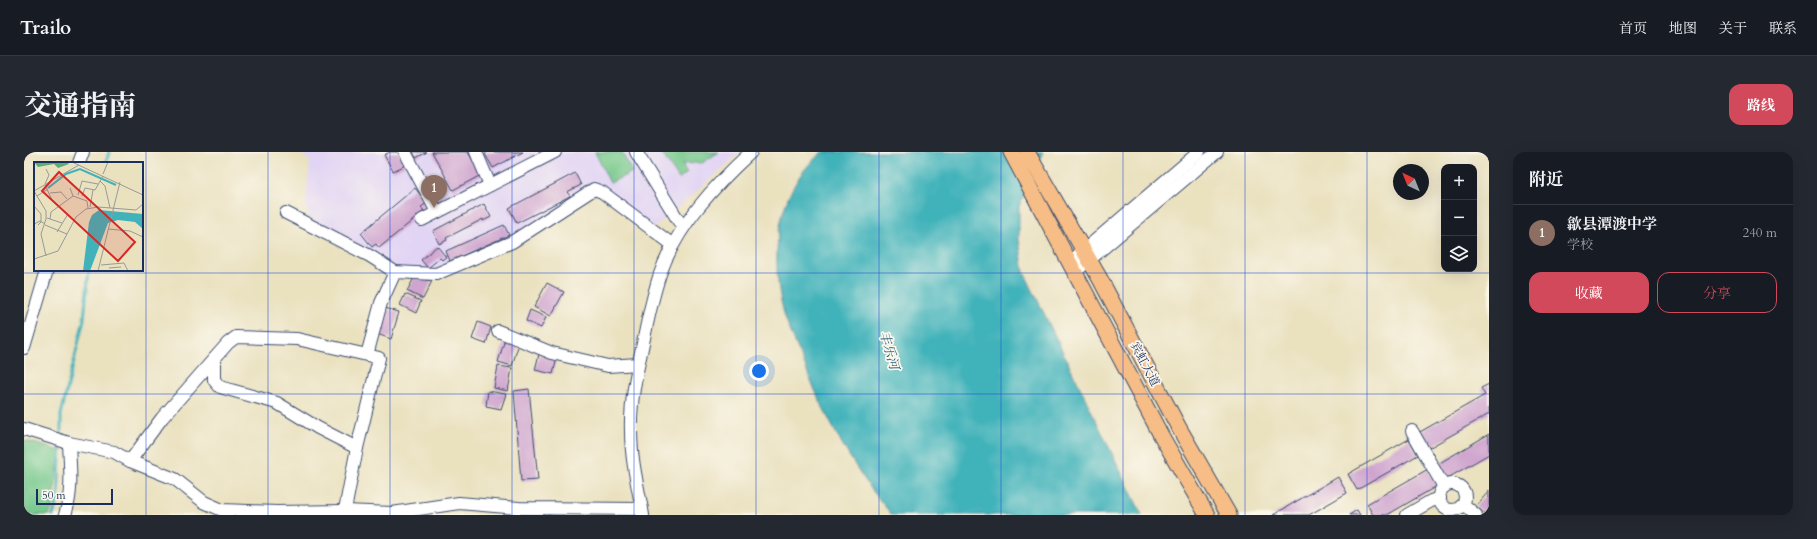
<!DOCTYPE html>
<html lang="zh">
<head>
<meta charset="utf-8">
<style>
	:root { --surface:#171b24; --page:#242831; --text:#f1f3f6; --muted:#9ea1a6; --line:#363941; --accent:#d1495b }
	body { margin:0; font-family:Cardo,"Noto Serif SC",serif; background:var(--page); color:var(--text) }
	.controls { position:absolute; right:12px; top:12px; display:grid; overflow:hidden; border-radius:8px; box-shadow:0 4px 16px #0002 }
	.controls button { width:36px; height:36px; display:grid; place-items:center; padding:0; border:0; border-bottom:1px solid var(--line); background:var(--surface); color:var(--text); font:20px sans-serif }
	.compass { position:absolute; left:1369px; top:12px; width:36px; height:36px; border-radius:50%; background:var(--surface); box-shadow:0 4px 16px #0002; rotate:317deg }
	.scale { position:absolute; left:12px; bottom:10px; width:77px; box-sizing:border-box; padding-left:4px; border:2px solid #1b2f5e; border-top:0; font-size:11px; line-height:14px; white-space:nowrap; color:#1b2f5e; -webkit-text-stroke:3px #fbf7ec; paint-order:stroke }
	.you { position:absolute; left:735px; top:219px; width:14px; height:14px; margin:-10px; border:3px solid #fff; border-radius:50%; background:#1a73e8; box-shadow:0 0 0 6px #1a73e833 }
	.badge { display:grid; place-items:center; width:26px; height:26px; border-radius:50%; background:var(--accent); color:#fff; font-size:13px; font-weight:700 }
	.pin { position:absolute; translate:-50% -33px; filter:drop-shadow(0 1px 2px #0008) }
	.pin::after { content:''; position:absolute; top:21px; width:14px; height:12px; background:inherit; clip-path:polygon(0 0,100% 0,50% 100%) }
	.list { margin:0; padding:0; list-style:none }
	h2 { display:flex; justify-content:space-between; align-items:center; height:52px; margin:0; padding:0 16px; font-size:17px }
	h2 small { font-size:13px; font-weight:400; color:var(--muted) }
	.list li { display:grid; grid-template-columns:26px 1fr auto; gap:12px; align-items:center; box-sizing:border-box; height:56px; padding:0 16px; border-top:1px solid var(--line) }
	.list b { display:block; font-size:15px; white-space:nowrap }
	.list p { margin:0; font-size:13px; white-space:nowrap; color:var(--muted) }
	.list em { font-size:13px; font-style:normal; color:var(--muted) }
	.actions { display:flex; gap:8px; padding:12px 16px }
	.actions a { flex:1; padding:9px 0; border:1px solid var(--accent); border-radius:12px; text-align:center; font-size:14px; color:var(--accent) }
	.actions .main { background:var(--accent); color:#fff }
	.icon { flex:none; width:22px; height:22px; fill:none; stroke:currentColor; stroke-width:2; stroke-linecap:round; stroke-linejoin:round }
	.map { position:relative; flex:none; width:1465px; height:363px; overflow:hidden; border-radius:12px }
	header { display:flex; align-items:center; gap:24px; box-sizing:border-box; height:56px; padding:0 20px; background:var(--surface); border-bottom:1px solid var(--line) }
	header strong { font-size:19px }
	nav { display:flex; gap:22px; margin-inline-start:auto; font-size:14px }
	.intro { display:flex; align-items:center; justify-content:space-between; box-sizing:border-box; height:96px; padding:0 24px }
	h1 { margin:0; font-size:28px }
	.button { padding:10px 18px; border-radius:12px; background:var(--accent); color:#fff; font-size:14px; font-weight:700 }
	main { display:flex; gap:24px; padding:0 24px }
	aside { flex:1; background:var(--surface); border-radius:12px; box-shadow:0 4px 16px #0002 }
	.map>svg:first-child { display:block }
	.built { fill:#e1d4f4 }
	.green { fill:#73c78a; stroke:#477b74 }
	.water { fill:#41b2ba; stroke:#2e708c }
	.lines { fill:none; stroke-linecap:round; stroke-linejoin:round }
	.stream { stroke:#41b2ba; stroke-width:3 }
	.building { fill:#cfa5cf }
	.minor-casing { stroke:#3a4a6d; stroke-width:14 }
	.major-casing { stroke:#3a4a6d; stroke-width:17 }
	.minor { stroke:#fff; stroke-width:12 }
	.major { stroke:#f6be86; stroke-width:15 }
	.grid { fill:none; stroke:#1d4ed8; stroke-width:1; stroke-opacity:0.55 }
	.labels { text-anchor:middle; stroke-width:3.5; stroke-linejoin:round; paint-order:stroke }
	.street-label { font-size:12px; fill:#1b2f5e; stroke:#fbf7ec }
	.water-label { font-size:13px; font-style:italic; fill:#285d7e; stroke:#fbf7ec }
	.inset-river { fill:none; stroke:#41b2ba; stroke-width:2 }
	.inset-road { fill:none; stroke:#979a98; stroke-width:1 }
	.view { fill:#d62828; fill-opacity:0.15; stroke:#d62828; stroke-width:2 }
	.inset-edge { fill:none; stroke:#1b2f5e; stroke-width:2 }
</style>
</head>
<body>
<header>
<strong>Trailo</strong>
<nav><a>首页</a><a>地图</a><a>关于</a><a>联系</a></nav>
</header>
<div class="intro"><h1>交通指南</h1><a class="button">路线</a></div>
<main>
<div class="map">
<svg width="1465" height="363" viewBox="0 0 1465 363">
	<rect width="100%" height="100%" fill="#fbf7ec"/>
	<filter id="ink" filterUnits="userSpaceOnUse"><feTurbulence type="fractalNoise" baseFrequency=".025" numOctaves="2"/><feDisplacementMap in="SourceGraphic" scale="8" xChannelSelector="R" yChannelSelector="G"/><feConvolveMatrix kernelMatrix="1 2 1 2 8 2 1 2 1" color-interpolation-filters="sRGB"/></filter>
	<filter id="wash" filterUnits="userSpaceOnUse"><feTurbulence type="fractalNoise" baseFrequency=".012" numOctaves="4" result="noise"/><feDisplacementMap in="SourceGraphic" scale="16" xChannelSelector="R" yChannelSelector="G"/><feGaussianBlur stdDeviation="0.9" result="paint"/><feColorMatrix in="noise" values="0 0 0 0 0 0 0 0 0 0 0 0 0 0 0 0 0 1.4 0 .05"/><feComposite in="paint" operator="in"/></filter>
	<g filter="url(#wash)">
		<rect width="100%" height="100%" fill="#eae1bf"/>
		<polygon class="built" points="275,0 717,0 630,76 569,31 528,64 498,81 413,118 372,117 285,69 282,49 286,9"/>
		<g class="green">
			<polygon points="571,0 598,0 608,20 586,31"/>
			<polygon points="637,0 695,0 678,11 658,12 663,21 655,27"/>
			<polygon points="0,288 36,299 28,356 25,363 0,363"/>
		</g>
		<path class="water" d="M798 0H1019L995 54V88L1000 120 1118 363H868C830 319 800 264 779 209 773 194 766 180 761 165 748 121 749 66 774 27 780 17 789 8 798 0Z"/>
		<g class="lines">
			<g class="stream">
				<polyline points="82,11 85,0"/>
				<polyline points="37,286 37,263 60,167 65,118"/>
				<polyline points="29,363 34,347 37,292"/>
			</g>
		</g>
		<g id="blocks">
			<g class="building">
				<polygon points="366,0 375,0 382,13 369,19 360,3"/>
				<polygon points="389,0 403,0 392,6"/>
				<polygon points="408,0 444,0 457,23 429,38"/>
				<polygon points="464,0 499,0 469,16 461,2"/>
				<polygon points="551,21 557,33 543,40 546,44 493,71 485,56"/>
				<polygon points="391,36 403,51 397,55 400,59 355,96 352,92 348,95 337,81"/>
				<polygon points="460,52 467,65 459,69 459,67 422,86 423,88 415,92 409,79"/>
				<polygon points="480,73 485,83 426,109 422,99"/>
				<polygon points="413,94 422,105 418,108 416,106 404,116 397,108"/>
				<polygon points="390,126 408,129 399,147 383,139"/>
				<polygon points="523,131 540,140 527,164 510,155"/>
				<polygon points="381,142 397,149 392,161 376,153"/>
				<polygon points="361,156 375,160 367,187 353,182"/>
				<polygon points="506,158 522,165 517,176 502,169"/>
				<polygon points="454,170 467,175 462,192 448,187"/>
				<polygon points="481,187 495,191 488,214 474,210"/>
				<polygon points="515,202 533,206 529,222 511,218"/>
				<polygon points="474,214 488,216 484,239 470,236"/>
				<polygon points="1465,232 1465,262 1403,297 1394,281 1461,243 1457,236"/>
				<polygon points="505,237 514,328 497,329 490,239"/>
				<polygon points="464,239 482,242 477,257 462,254"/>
				<polygon points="1465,282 1465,302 1422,327 1414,312"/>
				<polygon points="1385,287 1394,303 1333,338 1324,322"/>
				<polygon points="1404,317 1413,334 1363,363 1349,363 1343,352"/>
				<polygon points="1314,325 1323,341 1285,363 1249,363"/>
				<polygon points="1465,339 1465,363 1462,363 1452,354"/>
				<polygon points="1333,358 1336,363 1325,363"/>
			</g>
		</g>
	</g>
	<g filter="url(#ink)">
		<use href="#blocks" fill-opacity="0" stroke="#3a4a6d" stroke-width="1"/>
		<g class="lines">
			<defs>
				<g id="minor">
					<polyline points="381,0 413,60"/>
					<polyline points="452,0 466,33"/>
					<polyline points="612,0 659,76"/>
					<polyline points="55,11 59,0"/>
					<polyline points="262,61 346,104 371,120 412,122 488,90 570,37 578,40 649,93"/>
					<polyline points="398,68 531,0"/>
					<polyline points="1046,110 1175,0"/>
					<polyline points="1051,120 1193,0"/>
					<polyline points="474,179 528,201 584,214 614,212"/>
					<polyline points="0,196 23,118"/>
					<polyline points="190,207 190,228 196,235 253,251 294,276 333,296"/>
					<polyline points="0,277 45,291 90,300 106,309 151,327 180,350 198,358 253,360 321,359 368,361 435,351 495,356 618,357"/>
					<polyline points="1388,279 1420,335"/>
					<polyline points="106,309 138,266 204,191 212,185 273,187 343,203"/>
					<circle cx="1428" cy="345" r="13"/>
					<polyline points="1439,352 1452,363"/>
					<path d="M41 363C49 339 46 316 45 291"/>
					<polyline points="320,363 333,296 355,206 343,203 357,151 371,120"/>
					<path d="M619 363C614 335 607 308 607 279 606 251 612 223 618 196 623 171 628 146 636 122 653 74 690 34 727 0"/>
					<polyline points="1383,363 1407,349 1416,346"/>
				</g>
				<g id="major">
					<polyline points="987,0 1138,285 1183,363"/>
					<polyline points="1003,0 1075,125 1155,276 1205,363"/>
				</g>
			</defs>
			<use href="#minor" class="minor-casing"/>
			<use href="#major" class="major-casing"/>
			<use href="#minor" class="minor"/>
			<use href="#major" class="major"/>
		</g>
	</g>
	<path class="grid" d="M122 0V363M244 0V363M366 0V363M488 0V363M610 0V363M732 0V363M855 0V363M977 0V363M1099 0V363M1221 0V363M1343 0V363M0 121H1465M0 242H1465"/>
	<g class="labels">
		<g class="street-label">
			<text transform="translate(1121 212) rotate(62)" y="4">宾虹大道</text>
		</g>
		<g class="water-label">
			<text transform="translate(866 198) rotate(74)" y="5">丰乐河</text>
		</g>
	</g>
	<g transform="translate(10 10)">
		<rect width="109" height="109" fill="#eae1bf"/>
		<path d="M0 0H33L35 2 24 6 20 2 4 5Z" fill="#5eac76"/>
		<path d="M65 48 109 52V67L101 60 84 58 74 61 56 109H49L55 60 58 53Z" fill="#41b2ba"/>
		<path class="inset-river" d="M14 26 32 12 46 7 82 23"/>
		<path class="inset-road" d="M38 0 109 33M69 12 74 0M66 19 71 24 76 46M11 22 15 13 12 7M11 23 18 38 40 58M36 26 39 34 53 39 54 46M0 29 12 49V57L7 72 12 94M0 29 45 3M16 31 27 30 33 37M44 33 48 19 64 22M3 34 14 27M48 34 51 26 61 28 69 14M0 44 7 52V60L4 63M56 45 59 28M13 56 16 57 17 50 39 34M16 57 28 61M0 62 6 59 11 62M11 63 33 72M74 67 96 69 109 75M23 70 34 52M0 97 24 89 42 55 52 47 64 45 102 48 109 42M67 103 90 101 94 109M75 106 87 105M64 109 86 20"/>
		<path class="view" d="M25 10 101 80 84 99 8 29Z"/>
		<rect width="109" height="109" class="inset-edge"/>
	</g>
</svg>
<div class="controls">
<button>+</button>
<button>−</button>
<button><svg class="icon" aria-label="layers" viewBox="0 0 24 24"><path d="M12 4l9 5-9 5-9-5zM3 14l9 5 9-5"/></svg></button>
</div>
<svg class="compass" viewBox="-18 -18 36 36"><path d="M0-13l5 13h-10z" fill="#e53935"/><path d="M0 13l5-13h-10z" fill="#9ea1a6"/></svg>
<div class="scale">50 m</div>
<div class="you"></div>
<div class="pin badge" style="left:410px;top:56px;background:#8d6e63">1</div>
</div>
<aside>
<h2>附近<small></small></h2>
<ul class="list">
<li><span class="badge" style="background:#8d6e63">1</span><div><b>歙县潭渡中学</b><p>学校</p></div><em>240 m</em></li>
</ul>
<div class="actions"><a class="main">收藏</a><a>分享</a></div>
</aside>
</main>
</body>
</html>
